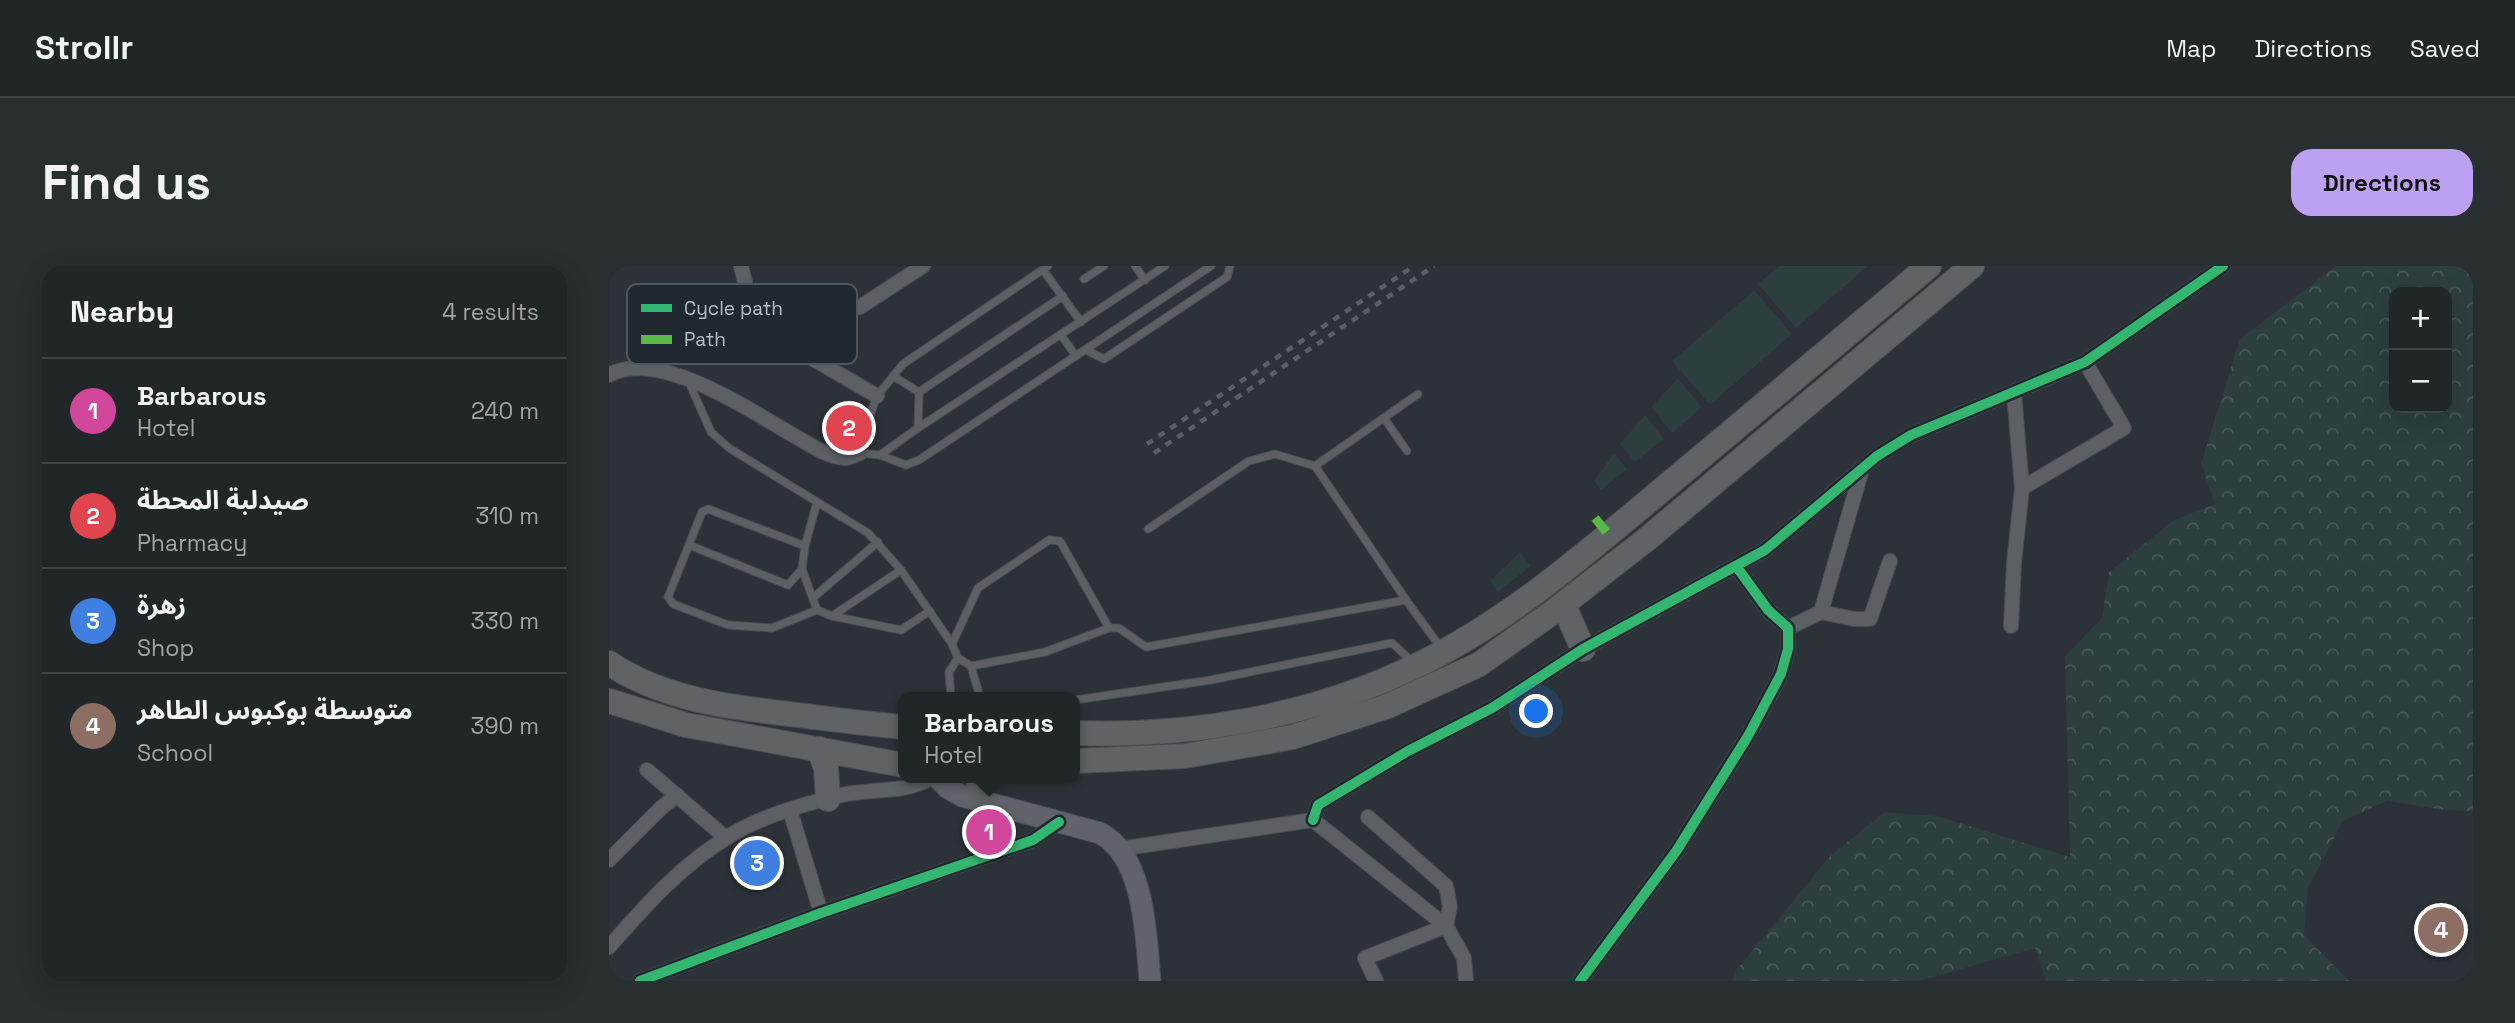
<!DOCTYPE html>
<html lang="en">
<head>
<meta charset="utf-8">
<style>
	:root { --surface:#212629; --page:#292e31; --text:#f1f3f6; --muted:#a2a5a8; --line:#3e4346; --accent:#bca0f2 }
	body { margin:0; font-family:"Space Grotesk","Noto Sans Arabic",sans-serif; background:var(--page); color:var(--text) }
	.controls { position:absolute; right:21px; top:21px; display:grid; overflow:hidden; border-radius:14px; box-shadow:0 7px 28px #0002 }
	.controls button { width:63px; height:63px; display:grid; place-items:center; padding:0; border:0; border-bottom:2px solid var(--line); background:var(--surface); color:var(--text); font:35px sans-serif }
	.you { position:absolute; left:928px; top:446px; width:24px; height:24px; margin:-18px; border:5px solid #fff; border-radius:50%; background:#1a73e8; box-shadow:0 0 0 10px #1a73e833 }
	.badge { display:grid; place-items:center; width:46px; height:46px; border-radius:50%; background:var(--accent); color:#fff; font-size:23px; font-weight:700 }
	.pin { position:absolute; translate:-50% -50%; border:4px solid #fff; box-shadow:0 2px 7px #0006 }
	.popup { position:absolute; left:289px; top:426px; width:182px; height:91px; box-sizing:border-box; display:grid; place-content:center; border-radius:14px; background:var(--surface); filter:drop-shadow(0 2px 5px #0005); font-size:23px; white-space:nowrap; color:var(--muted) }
	.popup b { font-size:26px; color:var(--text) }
	.popup::after { content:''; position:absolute; left:50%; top:100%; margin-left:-14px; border:14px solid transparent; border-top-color:var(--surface) }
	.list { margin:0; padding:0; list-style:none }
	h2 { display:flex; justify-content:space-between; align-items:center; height:91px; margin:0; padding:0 28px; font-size:30px }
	h2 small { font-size:23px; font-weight:400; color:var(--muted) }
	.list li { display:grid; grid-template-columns:46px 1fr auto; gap:21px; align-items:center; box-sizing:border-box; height:105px; padding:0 28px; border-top:2px solid var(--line) }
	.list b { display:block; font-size:26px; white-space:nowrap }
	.list p { margin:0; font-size:23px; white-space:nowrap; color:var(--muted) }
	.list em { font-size:23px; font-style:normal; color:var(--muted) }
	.map { position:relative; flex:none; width:1864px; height:715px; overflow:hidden; border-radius:21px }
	header { display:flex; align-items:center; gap:42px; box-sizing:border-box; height:98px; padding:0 35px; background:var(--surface); border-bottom:2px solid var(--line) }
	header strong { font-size:33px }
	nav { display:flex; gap:38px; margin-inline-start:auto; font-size:24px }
	.intro { display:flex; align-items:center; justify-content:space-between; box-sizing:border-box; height:168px; padding:0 42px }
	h1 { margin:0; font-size:49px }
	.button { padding:18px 32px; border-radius:21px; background:var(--accent); color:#111; font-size:24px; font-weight:700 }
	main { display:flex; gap:42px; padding:0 42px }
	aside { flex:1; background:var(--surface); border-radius:21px; box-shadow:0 7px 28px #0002 }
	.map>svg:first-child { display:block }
	.green { fill:#2c3e3e }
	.forest { fill:url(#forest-crowns); fill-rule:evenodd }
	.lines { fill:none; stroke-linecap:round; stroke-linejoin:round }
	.service-casing { stroke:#4a4e52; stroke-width:9 }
	.minor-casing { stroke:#4a4e52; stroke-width:16 }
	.secondary-casing { stroke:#4a4e52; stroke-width:23 }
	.trunk-casing { stroke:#494e53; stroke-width:26 }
	.service { stroke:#5c6065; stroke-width:7 }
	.minor { stroke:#5c6065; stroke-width:14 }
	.secondary { stroke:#60646a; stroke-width:21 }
	.trunk { stroke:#606366; stroke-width:24 }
	.rail { stroke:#5a5f63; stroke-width:4.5; stroke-dasharray:7 7; stroke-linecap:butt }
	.quiet { stroke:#58b947; stroke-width:9; stroke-dasharray:18 9; stroke-linecap:butt }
	.cycleway-casing { stroke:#202831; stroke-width:15 }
	.cycleway { stroke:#33b770; stroke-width:10 }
	.key { fill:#202831; stroke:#4d555e; stroke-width:2 }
	.key-label { font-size:19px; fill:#b7bec7 }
</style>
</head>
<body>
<header>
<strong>Strollr</strong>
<nav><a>Map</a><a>Directions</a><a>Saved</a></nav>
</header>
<div class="intro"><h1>Find us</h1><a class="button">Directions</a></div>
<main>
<aside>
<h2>Nearby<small>4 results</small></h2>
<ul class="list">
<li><span class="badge" style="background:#d1479c">1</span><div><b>Barbarous</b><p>Hotel</p></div><em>240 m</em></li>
<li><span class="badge" style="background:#e0444e">2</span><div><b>صيدلبة المحطة</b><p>Pharmacy</p></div><em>310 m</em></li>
<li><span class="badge" style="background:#3f7fe0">3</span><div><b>زهرة</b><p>Shop</p></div><em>330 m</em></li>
<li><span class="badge" style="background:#8d6e63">4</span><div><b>متوسطة بوكبوس الطاهر</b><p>School</p></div><em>390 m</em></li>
</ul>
</aside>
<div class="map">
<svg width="1864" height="715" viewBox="0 0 1864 715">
	<defs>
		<pattern id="forest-crowns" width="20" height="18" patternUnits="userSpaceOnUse" patternTransform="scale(1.75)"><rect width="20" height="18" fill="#2c3e3e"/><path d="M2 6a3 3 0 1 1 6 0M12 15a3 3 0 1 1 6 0" fill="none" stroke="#485858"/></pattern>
	</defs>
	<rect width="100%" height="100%" fill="#2c3237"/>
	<g class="green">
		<polygon points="1170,0 1259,0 1187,62 1149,18"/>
		<polygon points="1145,24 1183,68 1101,139 1063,95"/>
		<polygon points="1069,112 1093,141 1063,167 1042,141"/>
		<polygon points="1036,149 1055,173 1026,196 1011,178"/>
		<polygon points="1005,187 1018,203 992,224 985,215"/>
		<polygon points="911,286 922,300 889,326 881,315"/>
	</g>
	<path class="forest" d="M1727 0H1864V545L1835 544 1778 535 1734 555 1699 622 1695 669 1740 715H1437L1426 682 1310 715H1123L1126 706 1221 590 1276 546 1328 550 1461 591 1456 390 1493 352 1500 306 1565 254 1606 238 1592 198 1631 73ZM1785 26H1838V142H1785Z"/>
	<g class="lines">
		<defs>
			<g id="service">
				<polyline points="439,0 294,98 268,130 258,158 251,187 271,189 297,199 310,194 602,0"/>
				<polyline points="526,0 536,14"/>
				<polyline points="434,4 472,56"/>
				<polyline points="475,13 495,0"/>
				<polyline points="452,69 467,90"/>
				<polyline points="477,84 495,93 618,11 621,0"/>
				<polyline points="79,114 102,166 120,182 259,267 292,304 223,350 208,344 163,362 119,359 64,338 59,331 93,246 99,243 196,280"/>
				<polyline points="310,126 454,30"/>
				<polyline points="775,152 798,185"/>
				<polyline points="309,162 556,0"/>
				<polyline points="271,189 309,162 310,126 284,110"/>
				<polyline points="706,200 809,128"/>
				<polyline points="539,263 640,195 666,188 706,200 797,334 832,382"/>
				<polyline points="80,279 179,319 193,303 196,280 208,236"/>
				<polyline points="193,303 208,344"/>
				<polyline points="292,304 343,378 349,392 362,400 436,386 500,362 451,275 440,274 369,322 343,378"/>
				<polyline points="205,331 269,276"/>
				<polyline points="223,350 292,364 321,345"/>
				<polyline points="500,362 510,362 537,381 797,334"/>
				<polyline points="362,400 371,431"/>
				<polyline points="342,431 340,406 349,392"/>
				<polyline points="466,434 602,414 783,377 805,397"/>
			</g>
			<g id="minor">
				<polyline points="132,0 136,16"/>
				<polyline points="118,43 268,130"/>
				<polyline points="40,102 63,63 115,42 251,41 314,0"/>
				<path d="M0 109C49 82 139 143 182 168 199 177 217 191 236 192 241 192 246 189 251 187"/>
				<polyline points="1413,222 1515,162 1476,96"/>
				<polyline points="1212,346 1245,353 1261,353 1281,295"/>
				<polyline points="1402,360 1405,297 1413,222 1405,127"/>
				<polyline points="1179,362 1212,346 1253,203"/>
				<polyline points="38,504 117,572"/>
				<polyline points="181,544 212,647"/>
				<polyline points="759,551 837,620 841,640 837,660"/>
				<polyline points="704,554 709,539 799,485 883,442 974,383 1156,284 1268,190 1302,169 1476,96 1614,0"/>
				<polyline points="510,583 704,554 837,660 855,692 857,715"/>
				<polyline points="0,594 52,542 68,529"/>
				<path d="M0 681C37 639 73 598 122 569 155 549 196 538 233 529 262 522 296 528 322 512"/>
				<polyline points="31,715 212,647 424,574 450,556"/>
				<polyline points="767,715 756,692 837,660"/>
				<polyline points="971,715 1068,584 1139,470 1172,408 1179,383 1179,362 1159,344 1127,300"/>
			</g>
			<path id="secondary" d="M329 512 339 522 353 530 491 567C536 591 537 670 541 715"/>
			<g id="trunk">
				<polyline points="954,338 974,383"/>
				<path d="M0 397C58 436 130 442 197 450 230 454 262 458 294 461"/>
				<polyline points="0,435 77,459 294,499"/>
				<path d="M466 467C583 471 703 451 809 399 902 354 982 283 1061 217 1147 145 1234 72 1320 0"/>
				<polyline points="210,483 217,502 219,533"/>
				<polyline points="466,495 576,490 684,471 779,440 869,399 944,346 1038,273 1363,0"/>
				<polyline points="374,512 369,521 374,537"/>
			</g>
		</defs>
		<use href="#service" class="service-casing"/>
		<use href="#minor" class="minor-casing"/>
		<use href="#secondary" class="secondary-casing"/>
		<use href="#trunk" class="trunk-casing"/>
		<use href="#service" class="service"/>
		<use href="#minor" class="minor"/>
		<use href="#secondary" class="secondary"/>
		<use href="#trunk" class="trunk"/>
		<g class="rail">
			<polyline points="538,178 805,0"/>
			<polyline points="545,187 825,0"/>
		</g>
		<polyline class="quiet" points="986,252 999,268"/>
		<defs>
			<g id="cycleway">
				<polyline points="704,554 709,539 799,485 883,442 974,383 1156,284 1268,190 1302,169 1476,96 1614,0"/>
				<polyline points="31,715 212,647 424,574 450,556"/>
				<polyline points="971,715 1068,584 1139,470 1172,408 1179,383 1179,362 1159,344 1127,300"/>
			</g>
		</defs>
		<use href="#cycleway" class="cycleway-casing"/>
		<use href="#cycleway" class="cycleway"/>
	</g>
	<rect x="18" y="18" width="230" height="80" rx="10" class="key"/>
	<rect x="32" y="38" width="31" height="8" fill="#33b770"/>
	<rect x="32" y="69" width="31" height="9" fill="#58b947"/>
	<g class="key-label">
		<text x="75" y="49">Cycle path</text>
		<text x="75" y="80">Path</text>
	</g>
</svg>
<div class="controls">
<button>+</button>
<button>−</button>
</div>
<div class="you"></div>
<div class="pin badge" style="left:380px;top:566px;background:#d1479c">1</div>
<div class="popup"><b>Barbarous</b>Hotel</div>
<div class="pin badge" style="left:240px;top:162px;background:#e0444e">2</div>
<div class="pin badge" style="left:148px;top:597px;background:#3f7fe0">3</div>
<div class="pin badge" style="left:1832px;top:664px;background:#8d6e63">4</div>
</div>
</main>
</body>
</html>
